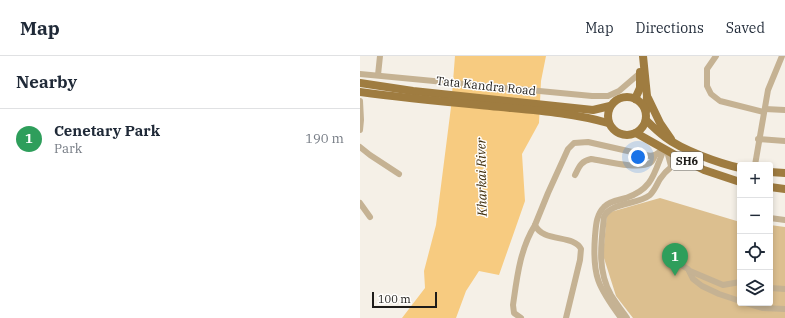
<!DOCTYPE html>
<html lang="en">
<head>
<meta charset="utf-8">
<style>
	:root { --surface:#fff; --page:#f2f2f3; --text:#1f2937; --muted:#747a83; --line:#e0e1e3; --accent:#b45309 }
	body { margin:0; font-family:"IBM Plex Serif",serif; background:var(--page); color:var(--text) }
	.controls { position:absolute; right:12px; bottom:12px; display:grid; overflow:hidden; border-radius:4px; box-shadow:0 2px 6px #0003 }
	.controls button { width:36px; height:36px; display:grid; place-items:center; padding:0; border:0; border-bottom:1px solid var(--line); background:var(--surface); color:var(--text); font:20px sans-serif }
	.scale { position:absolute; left:12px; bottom:10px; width:65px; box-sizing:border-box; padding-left:4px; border:2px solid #1e1c19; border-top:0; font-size:11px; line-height:14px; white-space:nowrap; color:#1e1c19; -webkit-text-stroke:3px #fffefc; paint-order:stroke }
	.you { position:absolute; left:278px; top:101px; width:14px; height:14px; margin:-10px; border:3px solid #fff; border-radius:50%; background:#1a73e8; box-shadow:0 0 0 6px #1a73e833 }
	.badge { display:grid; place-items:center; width:26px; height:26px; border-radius:50%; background:var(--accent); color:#fff; font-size:13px; font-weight:700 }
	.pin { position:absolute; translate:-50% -33px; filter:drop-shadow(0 1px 2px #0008) }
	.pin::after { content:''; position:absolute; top:21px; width:14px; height:12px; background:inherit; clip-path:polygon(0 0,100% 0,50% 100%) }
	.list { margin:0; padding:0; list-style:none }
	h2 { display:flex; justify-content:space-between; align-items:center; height:52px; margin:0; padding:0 16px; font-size:17px }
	h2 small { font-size:13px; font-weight:400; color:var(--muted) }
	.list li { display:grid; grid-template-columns:26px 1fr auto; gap:12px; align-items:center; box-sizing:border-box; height:60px; padding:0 16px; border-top:1px solid var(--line) }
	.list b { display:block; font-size:15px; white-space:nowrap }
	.list p { margin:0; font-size:13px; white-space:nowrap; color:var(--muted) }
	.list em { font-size:13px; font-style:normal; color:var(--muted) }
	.icon { flex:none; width:22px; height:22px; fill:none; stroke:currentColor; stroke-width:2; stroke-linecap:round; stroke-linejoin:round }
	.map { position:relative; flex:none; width:425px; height:262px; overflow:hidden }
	header { display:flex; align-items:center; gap:24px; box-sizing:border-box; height:56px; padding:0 20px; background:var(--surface); border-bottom:1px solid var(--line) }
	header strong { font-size:19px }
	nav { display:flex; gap:22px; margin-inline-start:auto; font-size:14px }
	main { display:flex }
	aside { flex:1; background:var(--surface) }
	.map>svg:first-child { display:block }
	.green { fill:#dcbf8f }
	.water { fill:#f7cb80 }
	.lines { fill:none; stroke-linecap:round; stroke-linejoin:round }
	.minor { stroke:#c5b293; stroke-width:6 }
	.major { stroke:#9f7c40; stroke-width:8 }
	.labels { text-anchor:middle; stroke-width:3; stroke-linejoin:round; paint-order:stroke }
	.shield { fill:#fffefc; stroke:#62605d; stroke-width:1 }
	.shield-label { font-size:11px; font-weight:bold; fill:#1e1c19 }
	.street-label { font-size:12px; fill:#1e1c19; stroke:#fffefc }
	.water-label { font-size:13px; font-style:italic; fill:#402e0d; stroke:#fffefc }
</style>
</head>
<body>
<header>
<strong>Map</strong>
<nav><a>Map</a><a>Directions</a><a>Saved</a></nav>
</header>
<main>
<aside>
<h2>Nearby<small></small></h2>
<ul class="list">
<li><span class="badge" style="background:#2e9e5b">1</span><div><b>Cenetary Park</b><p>Park</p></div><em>190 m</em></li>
</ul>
</aside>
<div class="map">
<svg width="425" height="262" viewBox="0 0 425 262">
	<rect width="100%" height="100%" fill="#f5f0e7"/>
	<polygon class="green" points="300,142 380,166 380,247 410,247 410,169 425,171 425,262 273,262 256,240 243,199 247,157"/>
	<polygon class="water" points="95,0 186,0 181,25 179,67 162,98 165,145 139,219 119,215 106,235 96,262 42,262 65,232 64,215 76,169 91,51"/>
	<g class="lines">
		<g class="minor">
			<polyline points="356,0 347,13 347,30 351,38 360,45 404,56"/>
			<polyline points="0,18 232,40 248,40 259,35 280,17"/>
			<polyline points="18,19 20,0"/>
			<polyline points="0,45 1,64 0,74"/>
			<polyline points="405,53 425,54"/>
			<polyline points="398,83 425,85"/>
			<polyline points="0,91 10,99 39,118"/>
			<polyline points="307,95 311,110"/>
			<polyline points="395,109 408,34 422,0"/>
			<path d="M215 119C219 111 221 105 231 103 245 105 278 114 290 107 293 105 294 102 295 99"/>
			<polyline points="0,147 10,161"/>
			<polyline points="410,162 425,164"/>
			<polyline points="311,203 328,213 333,223 342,230 359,238 380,245"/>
			<polyline points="330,215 363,229 380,226"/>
			<polyline points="410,232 425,233"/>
			<polyline points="386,247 403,252 425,253"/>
			<path d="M161 262 154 257 153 249C157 221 160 193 175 169"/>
			<path d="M206 262 220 204 221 193C214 178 183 187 175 169L188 137 208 93 214 87 228 86 290 100 295 99 304 93"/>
			<path d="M261 262C238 231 232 220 235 180 236 170 236 159 244 151 249 145 259 144 266 142 293 133 294 117 304 93"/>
			<path d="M267 262C262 255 256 247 251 239 237 214 241 188 244 161 250 146 278 149 290 139 295 134 297 128 300 123 307 113 313 109 324 104"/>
		</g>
		<g class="major">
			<polyline points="283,0 287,40 286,55"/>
			<polyline points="0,27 53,35 233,54 250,50"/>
			<path d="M0 36C43 42 87 46 130 50 170 54 210 56 248 67"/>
			<circle cx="267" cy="60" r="19"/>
			<polyline points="288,42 300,67 311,83"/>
			<polyline points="275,43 280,32 280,16"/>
			<path d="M286 64C292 70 298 76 305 81 322 94 358 107 380 112"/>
			<polyline points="276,77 324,104 344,114 380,126"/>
			<polyline points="410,116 425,117"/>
			<polyline points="410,131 425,133"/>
		</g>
	</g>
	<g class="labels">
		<rect class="shield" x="311" y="96" width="32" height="18" rx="3"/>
		<g class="shield-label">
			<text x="327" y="109">SH6</text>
		</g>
		<g class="street-label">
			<text transform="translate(126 30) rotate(6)" y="4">Tata Kandra Road</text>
		</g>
		<g class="water-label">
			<text transform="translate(121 121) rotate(-91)" y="5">Kharkai River</text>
		</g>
	</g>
</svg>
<div class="controls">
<button>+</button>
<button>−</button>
<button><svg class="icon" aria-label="locate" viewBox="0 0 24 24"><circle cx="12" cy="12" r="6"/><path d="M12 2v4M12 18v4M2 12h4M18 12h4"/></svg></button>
<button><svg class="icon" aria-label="layers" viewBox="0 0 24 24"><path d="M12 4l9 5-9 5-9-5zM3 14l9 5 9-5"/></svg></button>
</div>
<div class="scale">100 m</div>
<div class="you"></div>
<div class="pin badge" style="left:315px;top:220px;background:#2e9e5b">1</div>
</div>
</main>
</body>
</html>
